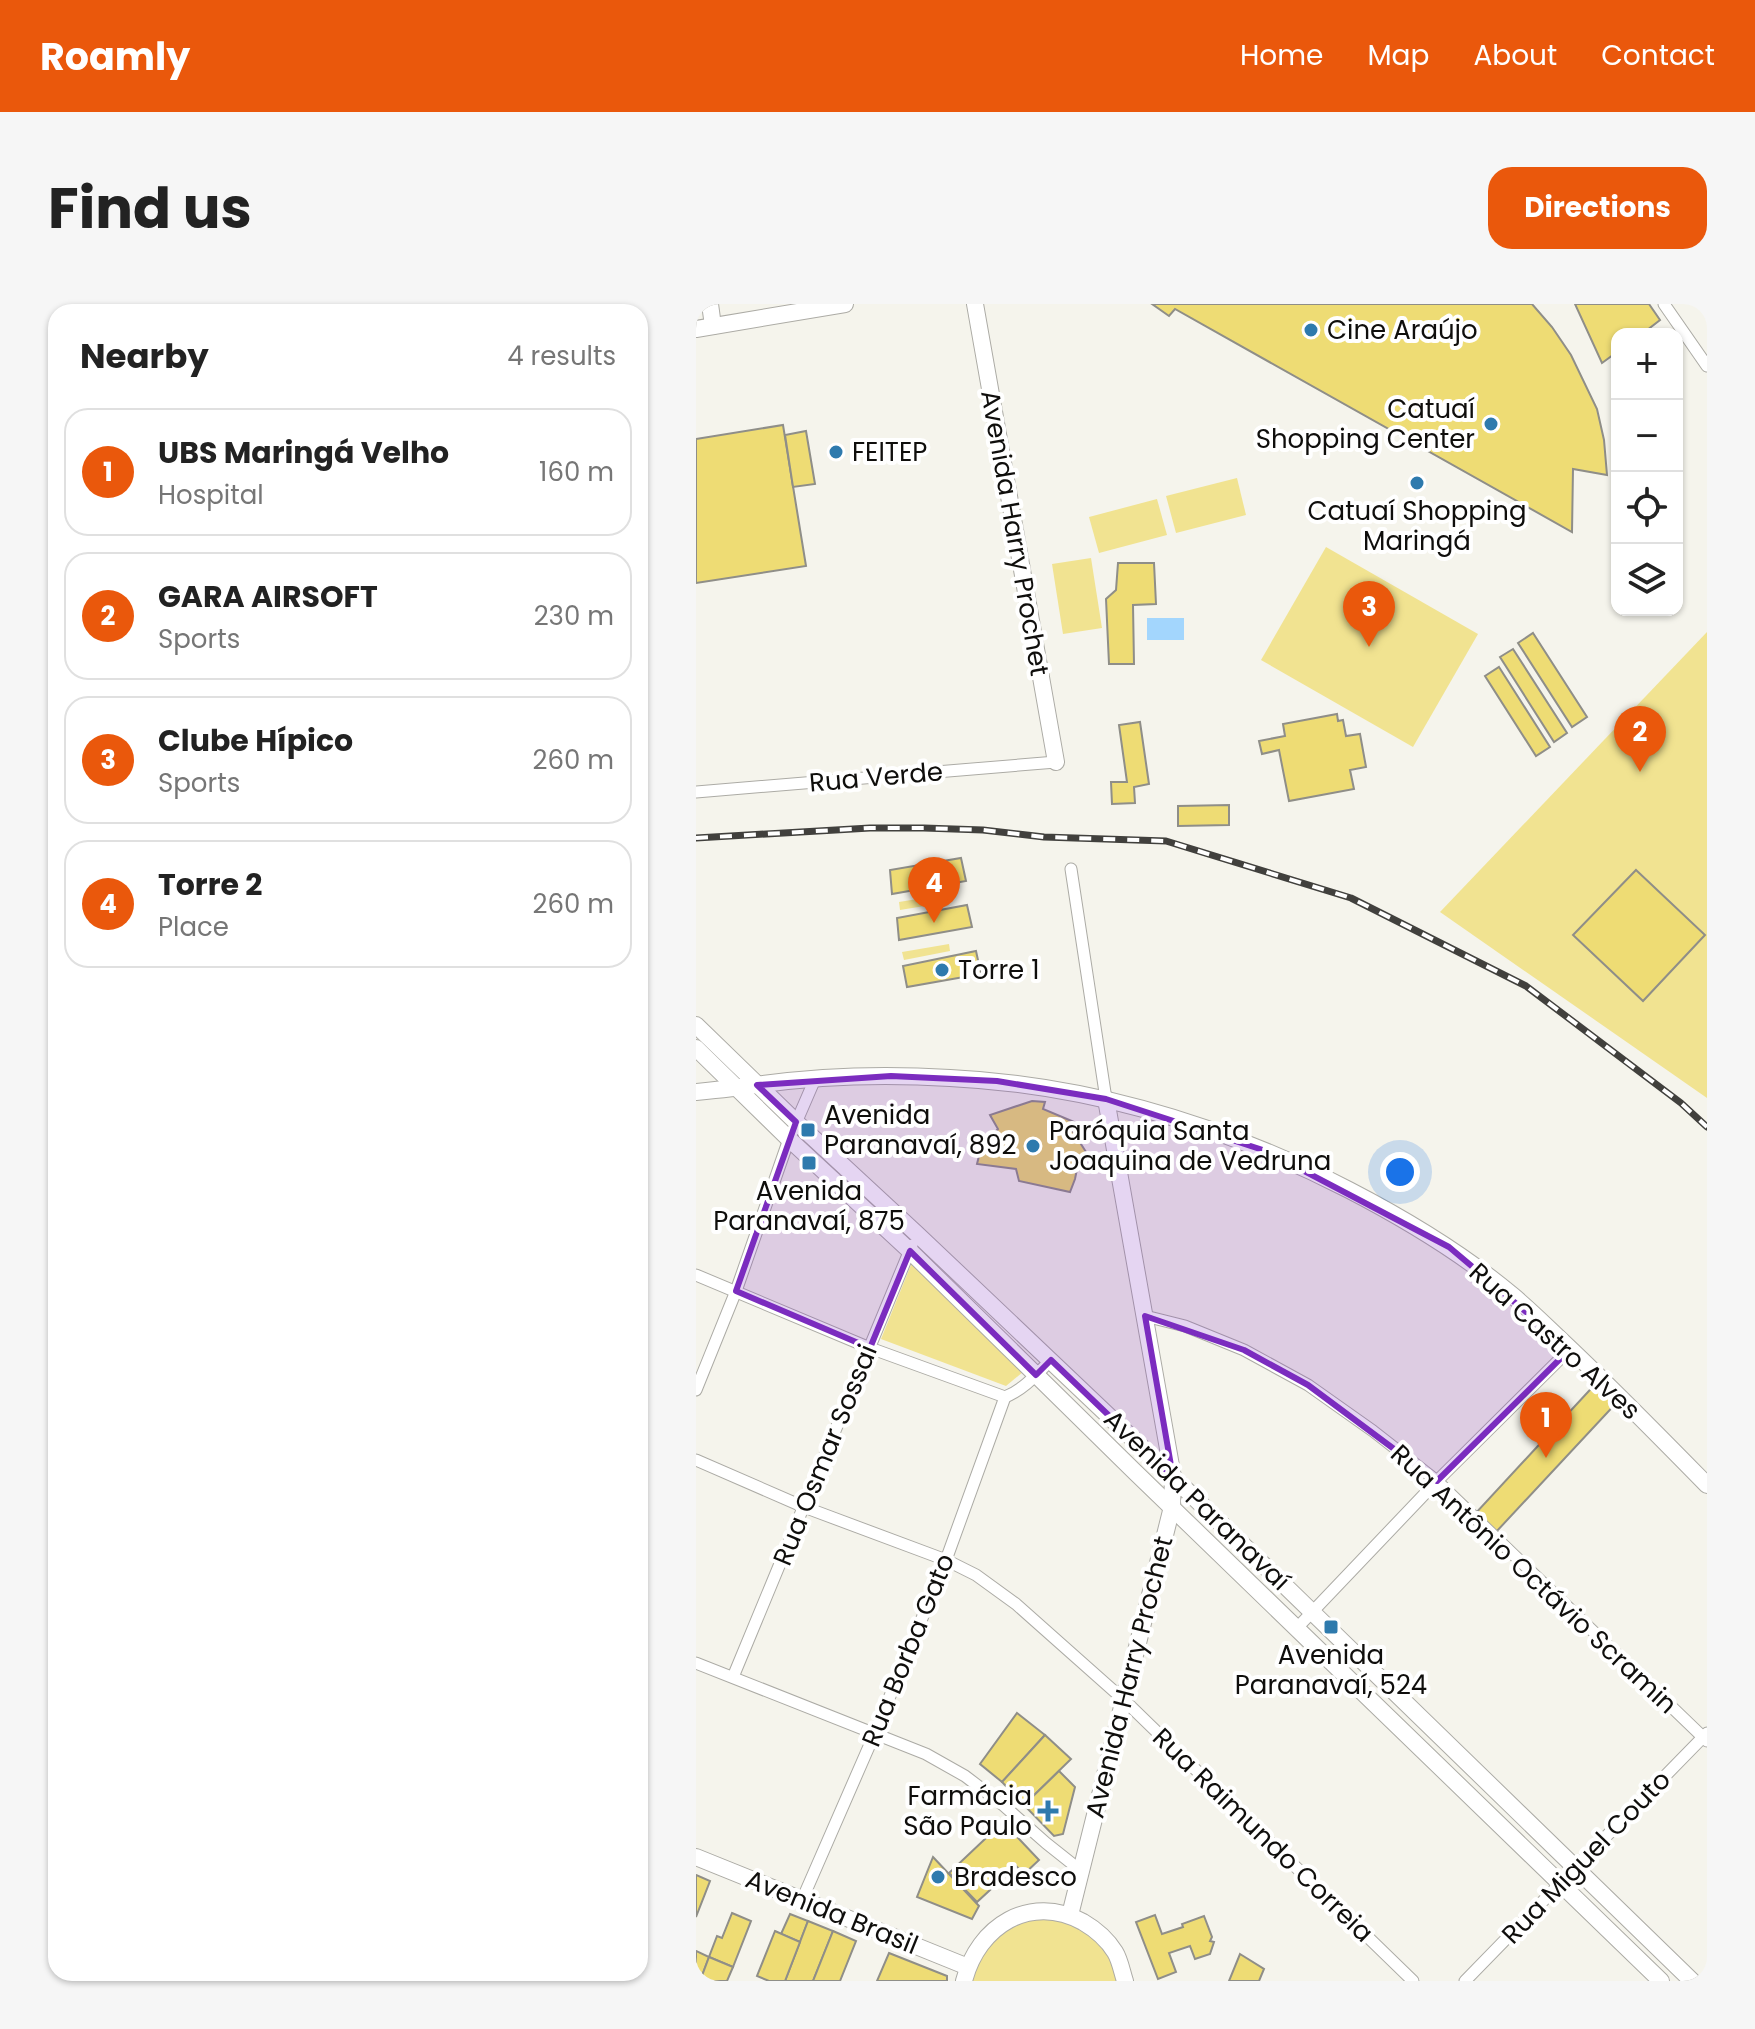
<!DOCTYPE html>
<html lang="en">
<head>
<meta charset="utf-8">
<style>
	:root { --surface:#fff; --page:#f6f6f6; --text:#222; --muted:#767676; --line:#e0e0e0; --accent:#ea580c }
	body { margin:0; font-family:Poppins,sans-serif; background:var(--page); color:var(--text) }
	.controls { position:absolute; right:24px; top:24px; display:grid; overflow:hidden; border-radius:16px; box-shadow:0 2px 6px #0004 }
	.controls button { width:72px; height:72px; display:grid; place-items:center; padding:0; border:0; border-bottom:2px solid var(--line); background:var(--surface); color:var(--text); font:40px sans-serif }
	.you { position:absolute; left:704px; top:868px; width:28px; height:28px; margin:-20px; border:6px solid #fff; border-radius:50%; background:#1a73e8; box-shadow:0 0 0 12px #1a73e833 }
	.badge { display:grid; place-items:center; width:52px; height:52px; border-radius:50%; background:var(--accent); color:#fff; font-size:26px; font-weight:700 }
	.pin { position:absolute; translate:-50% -66px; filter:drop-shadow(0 2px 4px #0008) }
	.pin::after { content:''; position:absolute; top:42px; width:28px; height:24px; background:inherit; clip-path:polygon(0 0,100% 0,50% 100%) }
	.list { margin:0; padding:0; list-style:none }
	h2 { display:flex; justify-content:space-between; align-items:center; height:104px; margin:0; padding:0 32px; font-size:34px }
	h2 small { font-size:26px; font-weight:400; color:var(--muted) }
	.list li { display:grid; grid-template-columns:52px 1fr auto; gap:24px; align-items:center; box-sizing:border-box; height:128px; margin:0 16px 16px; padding:0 16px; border:2px solid var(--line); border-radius:24px }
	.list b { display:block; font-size:30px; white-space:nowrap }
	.list p { margin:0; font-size:26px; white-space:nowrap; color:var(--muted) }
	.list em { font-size:26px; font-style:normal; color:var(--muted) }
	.icon { flex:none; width:44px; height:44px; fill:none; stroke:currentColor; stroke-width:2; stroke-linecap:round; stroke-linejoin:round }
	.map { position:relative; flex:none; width:1011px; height:1677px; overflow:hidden; border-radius:24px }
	header { display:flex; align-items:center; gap:48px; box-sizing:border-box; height:112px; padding:0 40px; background:var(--accent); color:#fff }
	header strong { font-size:38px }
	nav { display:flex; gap:44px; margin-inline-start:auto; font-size:28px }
	.intro { display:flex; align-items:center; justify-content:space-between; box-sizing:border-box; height:192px; padding:0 48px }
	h1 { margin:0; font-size:56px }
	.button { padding:20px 36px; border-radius:24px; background:var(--accent); color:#fff; font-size:28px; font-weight:700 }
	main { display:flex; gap:48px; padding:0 48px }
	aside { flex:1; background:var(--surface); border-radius:24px; box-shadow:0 2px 6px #0004 }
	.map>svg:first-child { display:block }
	.green { fill:#f1e391 }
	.water { fill:#a3d6fd }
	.building { fill:#eedc74; stroke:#8f8e88; stroke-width:2 }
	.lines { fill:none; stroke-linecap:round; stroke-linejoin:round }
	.street-casing { stroke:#acaba5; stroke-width:13 }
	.secondary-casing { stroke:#acaba5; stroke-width:18 }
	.street { stroke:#fff; stroke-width:11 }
	.secondary { stroke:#fff; stroke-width:16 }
	.rail-casing { stroke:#41403d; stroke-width:7 }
	.rail { stroke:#fff; stroke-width:4; stroke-dasharray:12; stroke-linecap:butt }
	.marked { fill:#7b2cbf; fill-opacity:0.2; stroke:#7b2cbf; stroke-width:6; stroke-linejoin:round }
	.poi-dot { fill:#2e7aad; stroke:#fff; stroke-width:3 }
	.labels { text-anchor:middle; stroke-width:8; stroke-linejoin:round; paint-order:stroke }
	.poi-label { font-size:26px; fill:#0f0e0c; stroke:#fff; text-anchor:start }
	.street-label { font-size:26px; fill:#0f0e0c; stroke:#fff }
</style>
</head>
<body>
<header>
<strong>Roamly</strong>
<nav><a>Home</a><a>Map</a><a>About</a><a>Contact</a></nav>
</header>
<div class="intro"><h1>Find us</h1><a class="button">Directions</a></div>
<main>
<aside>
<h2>Nearby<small>4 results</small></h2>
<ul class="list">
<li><span class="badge">1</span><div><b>UBS Maringá Velho</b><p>Hospital</p></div><em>160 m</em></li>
<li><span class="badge">2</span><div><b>GARA AIRSOFT</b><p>Sports</p></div><em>230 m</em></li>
<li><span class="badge">3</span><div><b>Clube Hípico</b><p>Sports</p></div><em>260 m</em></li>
<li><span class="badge">4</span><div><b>Torre 2</b><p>Place</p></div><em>260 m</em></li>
</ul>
</aside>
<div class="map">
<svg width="1011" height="1677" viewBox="0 0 1011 1677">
	<rect width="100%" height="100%" fill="#f5f4ec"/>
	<g class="green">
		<polygon points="541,174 550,211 480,229 470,192"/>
		<polygon points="461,195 471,231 403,249 393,213"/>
		<polygon points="630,243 782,330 717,443 565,356"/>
		<polygon points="395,254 406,324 367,330 356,260"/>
		<polygon points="1011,328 1011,794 744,608"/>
		<polygon points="252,590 253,598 204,606 203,598"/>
		<polygon points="253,640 254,647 208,656 206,648"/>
		<polygon points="217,956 327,1068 310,1082 185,1035"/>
		<polygon points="349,1607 400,1625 429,1677 268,1677 301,1622"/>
	</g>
	<rect class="water" x="451" y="314" width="37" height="22"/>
	<g class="building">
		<polygon points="456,0 836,0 856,23 875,51 901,105 908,136 911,171 877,165 876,228 479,5 473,12"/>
		<polygon points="879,0 953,0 964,16 946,30 921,30 921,48 906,59"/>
		<polygon points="87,121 110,262 0,279 0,135"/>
		<polygon points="110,127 119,180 97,183 89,131"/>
		<polygon points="422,259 458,259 460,300 437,301 438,360 413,360 410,295 420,286"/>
		<polygon points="837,329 891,413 876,423 822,339"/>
		<polygon points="817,345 871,429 858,438 804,353"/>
		<polygon points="803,363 854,443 840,452 789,372"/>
		<polygon points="641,410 642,417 647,416 650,432 664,430 670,463 654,466 658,485 593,497 583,446 566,450 563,437 589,432 587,420"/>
		<polygon points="444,418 453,480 438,483 439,499 416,500 415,478 431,478 423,421"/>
		<polygon points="533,501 533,521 482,522 482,502"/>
		<polygon points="265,554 270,577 196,590 194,566"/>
		<polygon points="940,566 1009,631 947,697 877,631"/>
		<polygon points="271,601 276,623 203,636 201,614"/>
		<polygon points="280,647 285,670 211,683 207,662"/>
		<polygon points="336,797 349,798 347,805 378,818 374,823 392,851 387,852 390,866 381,865 379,875 374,888 323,877 320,865 281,860 284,848 291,836 302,825 294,811"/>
		<polygon points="904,1075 924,1095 800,1228 777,1212"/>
		<polygon points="321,1409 349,1431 306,1478 284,1460"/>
		<polygon points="349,1431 375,1455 328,1501 306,1478"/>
		<polygon points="363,1467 379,1483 367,1530 358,1532 328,1501"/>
		<polygon points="307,1518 343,1556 328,1570 320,1562 281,1598 253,1569"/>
		<polygon points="237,1553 283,1602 276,1615 221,1593"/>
		<polygon points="0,1571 14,1577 0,1613"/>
		<polygon points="36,1609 55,1617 37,1663 13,1653 21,1632 26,1634"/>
		<polygon points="94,1610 112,1617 104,1638 85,1630"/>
		<polygon points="459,1611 466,1630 487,1623 486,1620 508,1612 516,1633 514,1637 518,1638 514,1650 499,1655 494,1642 473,1649 480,1668 462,1675 440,1618"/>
		<polygon points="112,1617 137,1627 117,1677 89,1677"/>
		<polygon points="79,1627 104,1638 89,1677 73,1677 61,1672"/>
		<polygon points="137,1627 160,1637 144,1677 117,1677"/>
		<polygon points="0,1647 13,1653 4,1677 0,1677"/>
		<polygon points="193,1649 251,1672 251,1677 181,1677"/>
		<polygon points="544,1650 568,1665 563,1677 533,1677"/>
		<polygon points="13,1653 37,1663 31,1677 4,1677"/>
	</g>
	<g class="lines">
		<defs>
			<g id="street">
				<polyline points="968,0 1011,62"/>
				<polyline points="0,488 360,458"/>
				<polyline points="375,565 410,795"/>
				<path d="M0 971 174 1044 309 1093C327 1086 341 1070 355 1056"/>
				<polyline points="449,1012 489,1022 548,1046 612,1081 677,1127 741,1177 1011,1437"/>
				<polyline points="0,1086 40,987 93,835 119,775"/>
				<polyline points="0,1156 108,1203 250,1256 280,1271 320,1300 428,1396 717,1677"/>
				<polyline points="600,1325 741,1177 874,1045"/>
				<polyline points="0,1359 230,1450 269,1472 307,1501 350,1539 384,1566"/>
				<polyline points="37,1373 216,941"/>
				<polyline points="106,1596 178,1431 250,1256 309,1093"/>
				<polyline points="769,1677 1011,1429"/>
			</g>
			<g id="secondary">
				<polyline points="14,0 17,22"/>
				<polyline points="279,0 360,458"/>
				<polyline points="0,25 149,0"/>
				<polyline points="0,721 100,818 221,930 477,1173 996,1677"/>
				<polyline points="0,744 93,835 214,947 439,1168 965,1677"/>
				<path d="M0 788C20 786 40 784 60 781 122 772 191 770 254 774 394 781 529 822 653 886 711 916 766 949 816 991 833 1005 849 1021 865 1036 915 1083 963 1132 1011 1181"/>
				<polyline points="0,1553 272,1663"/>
				<polyline points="374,1611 476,1203 477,1173 410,795"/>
				<path d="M268 1677C282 1622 334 1589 387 1618 399 1625 411 1635 419 1648 424 1656 426 1668 429 1677"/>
			</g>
		</defs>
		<use href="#street" class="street-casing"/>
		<use href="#secondary" class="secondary-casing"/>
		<use href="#street" class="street"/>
		<use href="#secondary" class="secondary"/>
		<defs>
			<polyline id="rail" points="0,534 174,524 228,524 287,526 348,533 470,537 655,594 830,682 985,799 1011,823"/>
		</defs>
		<use href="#rail" class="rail-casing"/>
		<use href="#rail" class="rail"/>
	</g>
	<path class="marked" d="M195 772 301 777 410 795 570 847 753 943 874 1045 741 1177 612 1081 548 1046 449 1012 477 1173 355 1056 340 1071 214 947 174 1044 40 987 100 818 61 781Z"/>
	<g class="poi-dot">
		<circle cx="615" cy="26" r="8"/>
		<circle cx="795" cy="120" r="8"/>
		<circle cx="140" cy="148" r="8"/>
		<circle cx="721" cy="179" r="8"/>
		<circle cx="246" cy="666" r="8"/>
		<rect x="104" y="818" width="16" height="16" rx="4"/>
		<circle cx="337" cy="842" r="8"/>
		<rect x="105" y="851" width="16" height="16" rx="4"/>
		<rect x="627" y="1315" width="16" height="16" rx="4"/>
		<path d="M348 1495h8v8h8v8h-8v8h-8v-8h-8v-8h8z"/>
		<circle cx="242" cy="1573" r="8"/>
	</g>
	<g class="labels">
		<g class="poi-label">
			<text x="631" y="35">Cine Araújo</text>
			<text x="779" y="114" text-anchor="end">Catuaí<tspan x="779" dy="30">Shopping Center</tspan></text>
			<text x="156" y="157">FEITEP</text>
			<text x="721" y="216" text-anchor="middle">Catuaí Shopping<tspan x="721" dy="30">Maringá</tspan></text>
			<text x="262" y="675">Torre 1</text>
			<text x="128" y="820">Avenida<tspan x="128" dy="30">Paranavaí, 892</tspan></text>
			<text x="353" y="836">Paróquia Santa<tspan x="353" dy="30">Joaquina de Vedruna</tspan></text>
			<text x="113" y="896" text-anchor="middle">Avenida<tspan x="113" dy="30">Paranavaí, 875</tspan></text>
			<text x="635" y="1360" text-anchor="middle">Avenida<tspan x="635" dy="30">Paranavaí, 524</tspan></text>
			<text x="336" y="1501" text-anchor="end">Farmácia<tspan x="336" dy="30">São Paulo</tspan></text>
			<text x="258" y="1582">Bradesco</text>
		</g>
		<g class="street-label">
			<text transform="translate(319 229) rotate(80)" y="9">Avenida Harry Prochet</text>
			<text transform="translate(180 473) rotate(-5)" y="9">Rua Verde</text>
			<text transform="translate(859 1037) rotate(42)" y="9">Rua Castro Alves</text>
			<text transform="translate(129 1151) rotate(-68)" y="9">Rua Osmar Sossai</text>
			<text transform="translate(501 1196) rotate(44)" y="9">Avenida Paranavaí</text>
			<text transform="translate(838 1275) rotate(43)" y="9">Rua Antônio Octávio Scramin</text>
			<text transform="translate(212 1346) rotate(-68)" y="9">Rua Borba Gato</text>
			<text transform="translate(433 1373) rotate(-76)" y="9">Avenida Harry Prochet</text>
			<text transform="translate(567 1531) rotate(44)" y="9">Rua Raimundo Correia</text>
			<text transform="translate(890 1553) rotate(-46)" y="9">Rua Miguel Couto</text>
			<text transform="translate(136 1608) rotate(22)" y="9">Avenida Brasil</text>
		</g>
	</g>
</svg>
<div class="controls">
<button>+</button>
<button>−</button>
<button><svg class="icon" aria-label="locate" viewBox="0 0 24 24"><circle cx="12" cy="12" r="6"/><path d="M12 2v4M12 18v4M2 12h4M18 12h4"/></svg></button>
<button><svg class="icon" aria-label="layers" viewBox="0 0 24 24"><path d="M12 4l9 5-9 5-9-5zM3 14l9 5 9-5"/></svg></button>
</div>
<div class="you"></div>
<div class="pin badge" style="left:850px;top:1154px">1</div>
<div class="pin badge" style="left:944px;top:468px">2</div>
<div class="pin badge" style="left:673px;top:343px">3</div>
<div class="pin badge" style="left:238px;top:619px">4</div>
</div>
</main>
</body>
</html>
